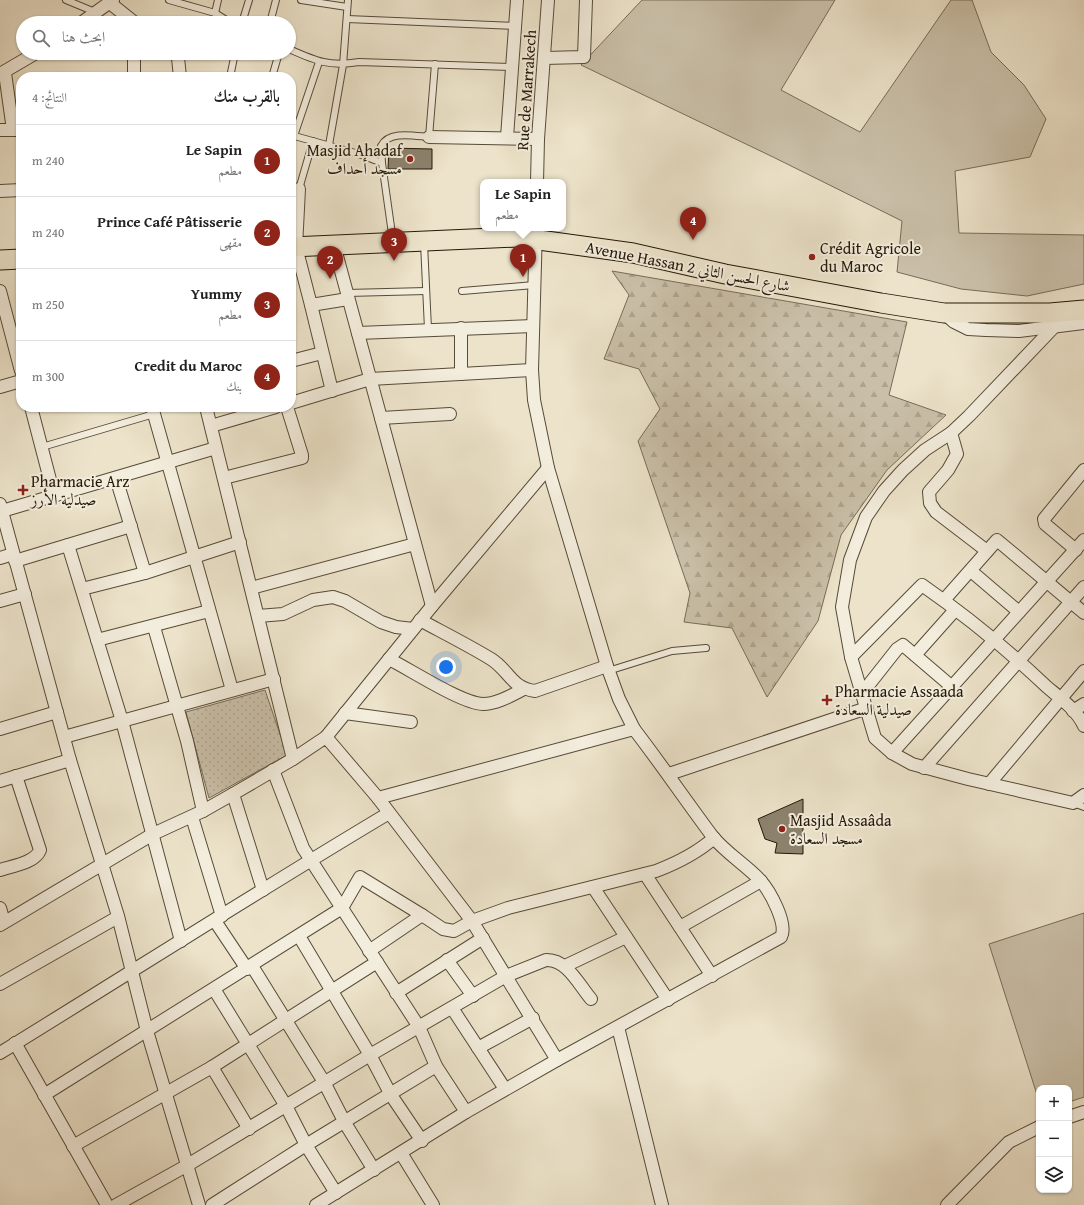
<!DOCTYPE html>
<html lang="ar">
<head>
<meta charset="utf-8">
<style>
	:root { --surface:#fff; --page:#f6f6f6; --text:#222; --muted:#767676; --line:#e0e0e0; --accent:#8f2418 }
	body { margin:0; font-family:"Gentium Book Plus",Amiri,serif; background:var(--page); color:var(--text); direction:rtl }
	.controls { position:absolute; right:12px; bottom:12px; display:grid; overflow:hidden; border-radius:8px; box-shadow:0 1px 3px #0004 }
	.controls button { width:36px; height:36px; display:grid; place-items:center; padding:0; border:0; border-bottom:1px solid var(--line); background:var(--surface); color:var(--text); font:20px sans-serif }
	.you { position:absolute; left:446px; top:667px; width:14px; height:14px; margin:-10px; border:3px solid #fff; border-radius:50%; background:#1a73e8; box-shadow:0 0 0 6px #1a73e833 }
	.badge { display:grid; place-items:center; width:26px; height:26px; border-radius:50%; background:var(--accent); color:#fff; font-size:13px; font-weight:700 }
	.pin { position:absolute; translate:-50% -33px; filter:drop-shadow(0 1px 2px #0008) }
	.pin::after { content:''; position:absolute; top:21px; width:14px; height:12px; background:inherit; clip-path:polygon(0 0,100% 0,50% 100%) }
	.popup { position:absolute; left:480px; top:179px; width:86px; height:52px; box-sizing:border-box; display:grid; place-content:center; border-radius:8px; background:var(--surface); filter:drop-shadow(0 1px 3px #0005); font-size:13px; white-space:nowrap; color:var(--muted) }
	.popup b { font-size:15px; color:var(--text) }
	.popup::after { content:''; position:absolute; left:50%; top:100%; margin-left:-8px; border:8px solid transparent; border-top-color:var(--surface) }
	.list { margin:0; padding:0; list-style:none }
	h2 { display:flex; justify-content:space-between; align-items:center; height:52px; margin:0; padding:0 16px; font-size:17px }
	h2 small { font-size:13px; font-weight:400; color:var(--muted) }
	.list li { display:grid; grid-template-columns:26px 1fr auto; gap:12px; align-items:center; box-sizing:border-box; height:72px; padding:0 16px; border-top:1px solid var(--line) }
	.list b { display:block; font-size:15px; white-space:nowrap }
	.list p { margin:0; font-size:13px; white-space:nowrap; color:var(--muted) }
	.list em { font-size:13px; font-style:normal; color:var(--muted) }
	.icon { flex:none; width:22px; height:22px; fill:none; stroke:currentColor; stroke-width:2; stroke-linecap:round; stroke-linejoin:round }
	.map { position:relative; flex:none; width:1084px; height:1205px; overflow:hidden; direction:ltr }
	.search { position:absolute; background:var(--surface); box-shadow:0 1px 3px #0004; left:16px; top:16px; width:280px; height:44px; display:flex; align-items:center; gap:10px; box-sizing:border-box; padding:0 14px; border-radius:22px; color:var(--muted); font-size:15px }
	.panel { position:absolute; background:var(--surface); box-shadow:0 1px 3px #0004; left:16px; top:72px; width:280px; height:340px; border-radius:16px; direction:rtl }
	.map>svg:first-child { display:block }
	.grass { fill:#cac0a9; stroke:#786c58 }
	.forest { fill:url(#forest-firs); stroke:#786c58 }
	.park { fill:url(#park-dots); stroke:#786c58 }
	.building { fill:#8c826d; stroke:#251808 }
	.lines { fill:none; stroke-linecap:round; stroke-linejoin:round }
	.lane-casing { stroke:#574b38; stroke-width:8 }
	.street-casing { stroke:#574b38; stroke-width:14 }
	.primary-casing { stroke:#251808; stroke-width:21 }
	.lane { stroke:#f3eddd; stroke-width:6 }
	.street { stroke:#f3eddd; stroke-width:12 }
	.primary { stroke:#ece3ca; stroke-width:19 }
	.poi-dot { fill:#8f2418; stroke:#f3eddd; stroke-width:1.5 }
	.labels { text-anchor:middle; stroke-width:4; stroke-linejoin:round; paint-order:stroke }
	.street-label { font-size:16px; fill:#251808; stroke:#f3eddd }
	.poi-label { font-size:16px; fill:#251808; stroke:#f3eddd; text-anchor:start }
</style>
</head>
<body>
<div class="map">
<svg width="1084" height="1205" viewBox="0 0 1084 1205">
	<defs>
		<pattern id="forest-firs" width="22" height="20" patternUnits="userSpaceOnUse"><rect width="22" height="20" fill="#cac0a9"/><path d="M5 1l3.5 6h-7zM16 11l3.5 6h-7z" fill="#ada490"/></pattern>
		<pattern id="park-dots" width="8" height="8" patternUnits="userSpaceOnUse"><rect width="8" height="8" fill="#cac0a9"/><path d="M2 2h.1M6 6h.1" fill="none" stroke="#ada490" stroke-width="1.8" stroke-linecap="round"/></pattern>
	</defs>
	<rect width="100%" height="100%" fill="#ece3ca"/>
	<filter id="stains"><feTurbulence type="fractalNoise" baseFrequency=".005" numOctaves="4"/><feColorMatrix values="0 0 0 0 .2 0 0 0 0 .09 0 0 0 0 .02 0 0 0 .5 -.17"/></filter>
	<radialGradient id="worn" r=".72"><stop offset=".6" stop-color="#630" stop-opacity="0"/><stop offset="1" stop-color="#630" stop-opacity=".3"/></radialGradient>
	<g class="grass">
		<polygon points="642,0 835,0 781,90 860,132 951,0 972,0 991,52 1024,85 1046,119 1030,157 955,171 959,233 1084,235 1084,284 1027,296 961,289 897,272 902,221 773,157 581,65"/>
		<polygon points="1084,913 1084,1097 1069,1102 1069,1088 1039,1088 1039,1101 989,944"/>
	</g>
	<polygon class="forest" points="612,271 907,322 889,395 946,415 887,470 841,535 818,621 767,697 732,628 684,622 690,593 638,441 660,409 639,369 604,359 629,295"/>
	<polygon class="park" points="265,690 287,755 209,798 186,712"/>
	<g class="building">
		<polygon points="389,148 432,149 432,169 388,169"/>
		<polygon points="803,799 803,854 775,853 777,843 765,839 758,819"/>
	</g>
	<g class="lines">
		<defs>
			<g id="lane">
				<polyline points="66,0 95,12"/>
				<polyline points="169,0 215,13 231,23"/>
				<polyline points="301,0 347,7"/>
				<polyline points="215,13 218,0"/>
				<polyline points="347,19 515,26"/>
				<polyline points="242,23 249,0"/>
				<polyline points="270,23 276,0"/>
				<path d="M289 49C316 61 329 67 359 62L512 67"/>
				<polyline points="230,77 235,53"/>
				<polyline points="272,77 279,53"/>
				<polyline points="291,135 359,154 382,163 393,241"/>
				<polyline points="294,136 319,62"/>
				<polyline points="329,145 343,65 348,0"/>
				<path d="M382 163 381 146C389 130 415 136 429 137L435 64"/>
				<polyline points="299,189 313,141"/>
				<polyline points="424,243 428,329"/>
				<polyline points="462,291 534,285"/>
				<polyline points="347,293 426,291"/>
				<polyline points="42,447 154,414"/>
				<polyline points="608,671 672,651 706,648"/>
				<polyline points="1073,803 1084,807"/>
			</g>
			<g id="street">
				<polyline points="110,3 135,23"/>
				<polyline points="81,23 113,0"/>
				<polyline points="134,53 134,77"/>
				<polyline points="174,53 178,58 180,77"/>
				<polyline points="544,58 584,57 586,0"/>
				<polyline points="5,73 13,130"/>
				<polyline points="0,74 36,53"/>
				<polyline points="0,130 21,130"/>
				<polyline points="429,137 538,139"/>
				<polyline points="507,137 517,0"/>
				<polyline points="537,182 538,139 548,0"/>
				<polyline points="299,189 296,247 311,305 348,299"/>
				<polyline points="0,191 21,190"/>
				<polyline points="536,228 532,370 534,400 548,468 607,666 619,699 634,729"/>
				<polyline points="334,245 432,606"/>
				<polyline points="0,291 21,371"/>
				<polyline points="311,305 332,391"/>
				<polyline points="944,313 954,322 968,329 986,330 1019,331 1084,323"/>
				<polyline points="461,328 461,374"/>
				<polyline points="1053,328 969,416 951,433 925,450 903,470 884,491 866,517 850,560 842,607 851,657 875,738 892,753 912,764 968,779 1073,803 1084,795"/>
				<polyline points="358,333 533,326"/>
				<polyline points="291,361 322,353"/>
				<polyline points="0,387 21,381"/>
				<polyline points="291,403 370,379 532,370"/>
				<polyline points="31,407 54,495"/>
				<polyline points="152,407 232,690"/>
				<polyline points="206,407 293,759"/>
				<polyline points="381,418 450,414"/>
				<polyline points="211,426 276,407"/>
				<polyline points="951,433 957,454 948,470 929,492 930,503 936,512 987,551"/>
				<polyline points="116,478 145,573"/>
				<polyline points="224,478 302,458 302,455 287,407"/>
				<polyline points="0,504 70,760 118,916 147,1031 199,1205"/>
				<polyline points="2,511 216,448"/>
				<polyline points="68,545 122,721 181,941"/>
				<polyline points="1076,550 1045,524 1044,519 1084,470"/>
				<polyline points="0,558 13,554"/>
				<polyline points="15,561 131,526"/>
				<polyline points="971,571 1019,612"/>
				<polyline points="251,588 415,544"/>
				<polyline points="82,589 145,573 240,542"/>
				<polyline points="944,600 997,540 1084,613"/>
				<polyline points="0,601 25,594"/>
				<polyline points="258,616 283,614 313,600 333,597 345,601 381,622 396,627 413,629"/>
				<path d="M420 620C444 633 468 645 491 659 509 670 511 688 535 691L607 666"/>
				<polyline points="154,627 187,741 203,811"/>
				<polyline points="97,640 209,611"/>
				<polyline points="915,655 955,610"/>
				<path d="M851 657 922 585C965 615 1008 650 1047 687 1060 698 1077 710 1084 726"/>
				<path d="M389 659C411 670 461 703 483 704 497 704 512 695 524 689"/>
				<polyline points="863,692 897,649 903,645 951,686"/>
				<polyline points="1073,711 1084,704"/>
				<polyline points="345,713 411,722"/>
				<polyline points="0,729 57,712"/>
				<polyline points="64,737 274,679"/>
				<polyline points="326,737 432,606 548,468"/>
				<polyline points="892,753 1084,540"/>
				<polyline points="924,768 1084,587"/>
				<polyline points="273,770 303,848 419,1027 436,1066 466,1112"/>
				<polyline points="669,774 867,708"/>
				<polyline points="0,781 70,760"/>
				<polyline points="989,784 1084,671"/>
				<polyline points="233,794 263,890"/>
				<polyline points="378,798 472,921 557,1060"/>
				<polyline points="192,817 222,916"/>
				<path d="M0 870C12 866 35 863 40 850L16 776"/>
				<polyline points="645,874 712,976"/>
				<polyline points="593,887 668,1000"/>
				<polyline points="0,908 4,922"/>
				<polyline points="215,921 247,969"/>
				<path d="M0 925 153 834 203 811 233 794 293 759 326 737 378 798 634 729C661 764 686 801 713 837 726 853 746 865 760 880 770 891 788 924 781 937L557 1060 466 1112 316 1205"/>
				<polyline points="680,927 761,881"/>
				<polyline points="299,936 370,1055 391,1095 422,1141"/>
				<path d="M369 951 422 915 443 929 454 931 472 921 508 908 656 871C677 863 697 853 714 838"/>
				<polyline points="447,960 473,996"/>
				<polyline points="252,966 324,1082 345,1123 374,1170"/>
				<polyline points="565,966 626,937"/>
				<polyline points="0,984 118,917"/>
				<polyline points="214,989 286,1106 306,1145 336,1193"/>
				<polyline points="396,993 483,938"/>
				<polyline points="452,1008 505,1089"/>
				<polyline points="618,1027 662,1205"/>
				<polyline points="15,1043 107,1205"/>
				<polyline points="478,1048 533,1018"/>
				<path d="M0 1053C130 973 258 891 389 813"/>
				<polyline points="212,1067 249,1129"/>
				<polyline points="44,1095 342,908 360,877 422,915"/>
				<polyline points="1069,1117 1084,1112"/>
				<polyline points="73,1146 212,1067 377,962"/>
				<polyline points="401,1153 433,1205"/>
				<path d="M116 1205 186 1166 370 1055 506 976 546 960C567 959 579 985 591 999"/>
				<polyline points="212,1205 306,1145 436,1066"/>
				<polyline points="947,1205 1009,1142 1039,1127"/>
			</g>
			<g id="primary">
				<polyline points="291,247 517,237 633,253 725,274 881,303 944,313 1050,313 1084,310"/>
				<polyline points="0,260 21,259"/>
			</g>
		</defs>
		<use href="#lane" class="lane-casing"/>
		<use href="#street" class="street-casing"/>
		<use href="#primary" class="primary-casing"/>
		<use href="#lane" class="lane"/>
		<use href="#street" class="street"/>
		<use href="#primary" class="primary"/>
	</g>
	<g class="poi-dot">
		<circle cx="410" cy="159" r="4"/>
		<circle cx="812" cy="257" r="4"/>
		<path d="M21 484h4v4h4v4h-4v4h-4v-4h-4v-4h4z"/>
		<path d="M825 694h4v4h4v4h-4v4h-4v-4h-4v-4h4z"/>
		<circle cx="782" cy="829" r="4"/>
	</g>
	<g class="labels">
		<g class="street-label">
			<text transform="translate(526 90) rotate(-86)" y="6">Rue de Marrakech</text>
			<text transform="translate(688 266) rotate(11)" y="6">Avenue Hassan 2 شارع الحسن الثاني</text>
		</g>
		<g class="poi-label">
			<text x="402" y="156" text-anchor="end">Masjid Ahadaf<tspan x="402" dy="18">مسجد أحداف</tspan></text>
			<text x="820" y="254">Crédit Agricole<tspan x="820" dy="18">du Maroc</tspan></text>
			<text x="31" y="487">Pharmacie Arz<tspan x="31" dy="18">صيدلية الأرز</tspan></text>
			<text x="835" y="697">Pharmacie Assaada<tspan x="835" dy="18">صيدلية السعادة</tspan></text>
			<text x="790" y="826">Masjid Assaâda<tspan x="790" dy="18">مسجد السعادة</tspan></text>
		</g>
	</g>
	<rect width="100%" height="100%" filter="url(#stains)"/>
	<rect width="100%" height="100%" fill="url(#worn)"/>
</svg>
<div class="controls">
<button>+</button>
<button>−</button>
<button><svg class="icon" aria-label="layers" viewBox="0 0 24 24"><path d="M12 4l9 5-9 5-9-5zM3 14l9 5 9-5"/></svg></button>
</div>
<div class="you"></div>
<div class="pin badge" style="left:523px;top:277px">1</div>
<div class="popup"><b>Le Sapin</b>مطعم</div>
<div class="pin badge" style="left:330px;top:279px">2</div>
<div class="pin badge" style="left:394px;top:261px">3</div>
<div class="pin badge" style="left:693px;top:240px">4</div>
<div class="search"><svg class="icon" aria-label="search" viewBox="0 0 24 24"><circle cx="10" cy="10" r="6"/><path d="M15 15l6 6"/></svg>ابحث هنا</div>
<section class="panel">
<h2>بالقرب منك<small>النتائج: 4</small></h2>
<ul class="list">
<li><span class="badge">1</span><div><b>Le Sapin</b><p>مطعم</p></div><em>240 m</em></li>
<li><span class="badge">2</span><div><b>Prince Café Pâtisserie</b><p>مقهى</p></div><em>240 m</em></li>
<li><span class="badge">3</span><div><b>Yummy</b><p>مطعم</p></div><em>250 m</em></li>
<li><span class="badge">4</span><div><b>Credit du Maroc</b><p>بنك</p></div><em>300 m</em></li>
</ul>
</section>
</div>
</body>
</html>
